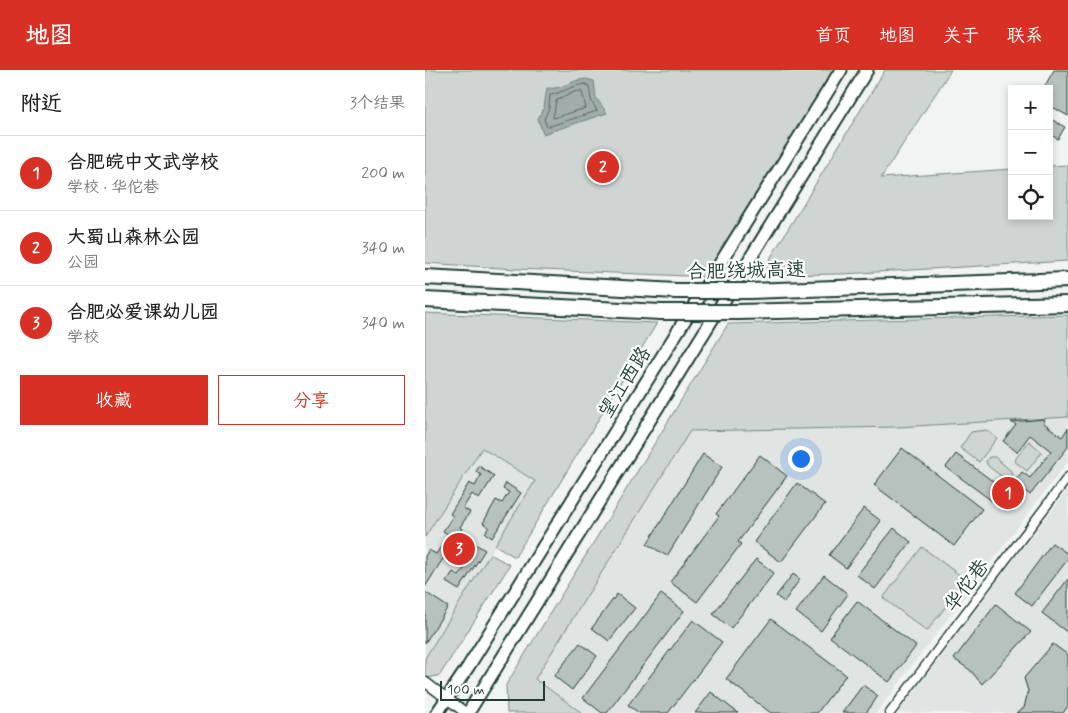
<!DOCTYPE html>
<html lang="zh">
<head>
<meta charset="utf-8">
<style>
	:root { --surface:#fff; --page:#f2f2f2; --text:#222; --muted:#767676; --line:#e0e0e0; --accent:#d93025 }
	body { margin:0; font-family:Mynerve,"LXGW WenKai TC",sans-serif; background:var(--page); color:var(--text) }
	.controls { position:absolute; right:15px; top:15px; display:grid; overflow:hidden; border-radius:0px; box-shadow:0 2px 8px #0003 }
	.controls button { width:45px; height:45px; display:grid; place-items:center; padding:0; border:0; border-bottom:1px solid var(--line); background:var(--surface); color:var(--text); font:25px sans-serif }
	.scale { position:absolute; left:15px; bottom:12px; width:105px; box-sizing:border-box; padding-left:5px; border:2px solid #1f3d34; border-top:0; font-size:14px; line-height:18px; white-space:nowrap; color:#1f3d34; -webkit-text-stroke:4px #fff; paint-order:stroke }
	.you { position:absolute; left:375px; top:388px; width:18px; height:18px; margin:-12px; border:4px solid #fff; border-radius:50%; background:#1a73e8; box-shadow:0 0 0 8px #1a73e833 }
	.badge { display:grid; place-items:center; width:32px; height:32px; border-radius:50%; background:var(--accent); color:#fff; font-size:16px; font-weight:700 }
	.pin { position:absolute; translate:-50% -50%; border:2px solid #fff; box-shadow:0 1px 5px #0006 }
	.list { margin:0; padding:0; list-style:none }
	h2 { display:flex; justify-content:space-between; align-items:center; height:65px; margin:0; padding:0 20px; font-size:21px }
	h2 small { font-size:16px; font-weight:400; color:var(--muted) }
	.list li { display:grid; grid-template-columns:32px 1fr auto; gap:15px; align-items:center; box-sizing:border-box; height:75px; padding:0 20px; border-top:1px solid var(--line) }
	.list b { display:block; font-size:19px; white-space:nowrap }
	.list p { margin:0; font-size:16px; white-space:nowrap; color:var(--muted) }
	.list em { font-size:16px; font-style:normal; color:var(--muted) }
	.actions { display:flex; gap:10px; padding:15px 20px }
	.actions a { flex:1; padding:11px 0; border:1px solid var(--accent); border-radius:0px; text-align:center; font-size:18px; color:var(--accent) }
	.actions .main { background:var(--accent); color:#fff }
	.icon { flex:none; width:28px; height:28px; fill:none; stroke:currentColor; stroke-width:2; stroke-linecap:round; stroke-linejoin:round }
	.map { position:relative; flex:none; width:643px; height:643px; overflow:hidden }
	header { display:flex; align-items:center; gap:30px; box-sizing:border-box; height:70px; padding:0 25px; background:var(--accent); color:#fff }
	header strong { font-size:24px }
	nav { display:flex; gap:28px; margin-inline-start:auto; font-size:18px }
	main { display:flex }
	aside { flex:1; background:var(--surface) }
	.map>svg:first-child { display:block }
	.built { fill:#e0e4e3 }
	.green { fill:#ced5d3; stroke:#768984 }
	.water { fill:#a1adaa; stroke:#6d807b }
	.lines { fill:none; stroke-linecap:round; stroke-linejoin:round }
	.shore { stroke:#536a63; stroke-width:1 }
	.building { fill:#b7c1bd; stroke:#1f3d34 }
	.minor-casing { stroke:#1f3d34; stroke-width:11 }
	.tertiary-casing { stroke:#1f3d34; stroke-width:12 }
	.primary-casing { stroke:#1f3d34; stroke-width:15 }
	.motorway-casing { stroke:#1f3d34; stroke-width:18 }
	.minor { stroke:#fff; stroke-width:8 }
	.tertiary { stroke:#fff; stroke-width:9 }
	.primary { stroke:#fff; stroke-width:11 }
	.motorway { stroke:#fff; stroke-width:14 }
	.motorway-bridge-casing { stroke:#1f3d34; stroke-width:18; stroke-linecap:butt }
	.motorway-bridge { stroke:#fff; stroke-width:14 }
	.labels { text-anchor:middle; stroke-width:4.5; stroke-linejoin:round; paint-order:stroke }
	.street-label { font-size:20px; fill:#1f3d34; stroke:#fff }
</style>
</head>
<body>
<header>
<strong>地图</strong>
<nav><a>首页</a><a>地图</a><a>关于</a><a>联系</a></nav>
</header>
<main>
<aside>
<h2>附近<small>3个结果</small></h2>
<ul class="list">
<li><span class="badge">1</span><div><b>合肥皖中文武学校</b><p>学校 · 华佗巷</p></div><em>200 m</em></li>
<li><span class="badge">2</span><div><b>大蜀山森林公园</b><p>公园</p></div><em>340 m</em></li>
<li><span class="badge">3</span><div><b>合肥必爱课幼儿园</b><p>学校</p></div><em>340 m</em></li>
</ul>
<div class="actions"><a class="main">收藏</a><a>分享</a></div>
</aside>
<div class="map">
<svg width="643" height="643" viewBox="0 0 643 643">
	<rect width="100%" height="100%" fill="#f2f3f3"/>
	<filter id="ink" filterUnits="userSpaceOnUse"><feTurbulence type="fractalNoise" baseFrequency=".02" numOctaves="2"/><feDisplacementMap in="SourceGraphic" scale="10" xChannelSelector="R" yChannelSelector="G"/><feConvolveMatrix kernelMatrix="1 2 1 2 8 2 1 2 1" color-interpolation-filters="sRGB"/></filter>
	<g filter="url(#ink)">
		<g class="built">
			<polygon points="643,347 643,391 451,643 157,643 110,609 265,361 473,357"/>
			<polygon points="57,378 110,411 0,588 0,467"/>
			<polygon points="643,419 643,643 473,643 567,518"/>
		</g>
		<g class="green">
			<polygon points="0,0 416,0 287,207 92,199 0,193"/>
			<polygon points="460,0 526,0 456,108 587,99 587,146 624,146 624,96 643,95 643,191 417,204 335,205"/>
			<polygon points="0,243 232,253 90,487 70,475 110,411 57,378 0,467"/>
			<polygon points="643,245 643,347 473,357 265,361 110,609 157,643 82,643 81,615 303,254"/>
			<polygon points="561,360 572,368 554,392 535,378 546,362"/>
			<polygon points="604,371 617,382 602,401 589,391"/>
			<polygon points="564,387 570,387 586,401 587,406 585,408 580,409 563,396 561,391"/>
			<polygon points="497,477 541,510 502,561 458,528"/>
			<polygon points="65,484 85,495 15,605 4,608 0,605 0,588"/>
		</g>
		<path class="water" d="M161 9 169 11 171 28 182 43 118 64 113 49 119 37 122 18C138 20 145 10 161 9Z"/>
		<g class="lines">
			<g class="shore">
				<path d="M160 14 164 16 166 30 172 41 122 57 119 49 124 38 125 25C138 23 147 15 160 14Z"/>
				<polygon points="152,21 157,22 161,38 128,48 131,31"/>
			</g>
		</g>
		<g class="building">
			<polygon points="629,0 643,0 643,46 624,35 624,19 618,19"/>
			<polygon points="624,48 640,57 633,69 624,64"/>
			<polygon points="618,349 619,353 637,367 643,358 643,377 605,425 589,412 597,402 605,408 626,381 605,365 592,382 578,371 591,355 586,352"/>
			<polygon points="477,378 557,439 529,476 449,415"/>
			<polygon points="278,384 297,397 242,486 222,474"/>
			<polygon points="531,384 585,424 575,437 521,397"/>
			<polygon points="335,385 362,406 313,472 316,474 272,532 245,512 294,446 291,444"/>
			<polygon points="54,396 69,406 54,429 47,424 38,438 45,442 35,457 37,459 0,517 0,486 4,480 11,484 24,465 18,461 28,446 25,444 44,413 50,416 56,405 51,402"/>
			<polygon points="81,413 96,423 67,468 60,463 64,457 58,453 71,430 77,433 84,422 78,419"/>
			<polygon points="372,413 400,434 356,492 329,472"/>
			<polygon points="439,438 456,451 421,498 404,485"/>
			<polygon points="469,458 486,472 450,519 432,505"/>
			<polygon points="47,472 60,480 34,520 21,512 28,502 34,506 47,486 40,482"/>
			<polygon points="627,473 643,484 643,489 607,536 590,523"/>
			<polygon points="331,489 349,503 306,558 288,544"/>
			<polygon points="368,504 375,509 359,532 351,526"/>
			<polygon points="399,505 423,524 396,561 371,542"/>
			<polygon points="643,509 643,563 617,543"/>
			<polygon points="0,522 23,537 0,573"/>
			<polygon points="192,524 210,538 184,571 167,558"/>
			<polygon points="236,524 259,541 182,643 177,643 158,628"/>
			<polygon points="432,531 491,576 464,612 405,567"/>
			<polygon points="571,534 606,562 557,614 545,600 529,589"/>
			<polygon points="346,549 421,605 392,643 346,643 301,609"/>
			<polygon points="268,550 297,572 243,643 214,643 203,635"/>
			<polygon points="155,573 172,586 147,620 129,606"/>
			<polygon points="628,574 643,585 643,636 638,643 591,643 599,638 603,621 599,608"/>
			<polygon points="438,615 453,626 441,643 417,643"/>
			<polygon points="286,622 313,643 270,643"/>
		</g>
		<g class="lines">
			<defs>
				<polyline id="minor" points="465,643 643,407"/>
				<polyline id="tertiary" points="0,612 41,643"/>
				<g id="primary">
					<polyline points="12,643 43,597 416,0"/>
					<polyline points="43,643 442,0"/>
				</g>
				<g id="motorway">
					<polyline points="0,207 251,221"/>
					<polyline points="325,221 643,210"/>
					<polyline points="0,230 236,242"/>
					<polyline points="313,242 643,234"/>
				</g>
			</defs>
			<use href="#minor" class="minor-casing"/>
			<use href="#tertiary" class="tertiary-casing"/>
			<use href="#primary" class="primary-casing"/>
			<use href="#motorway" class="motorway-casing"/>
			<use href="#minor" class="minor"/>
			<use href="#tertiary" class="tertiary"/>
			<use href="#primary" class="primary"/>
			<use href="#motorway" class="motorway"/>
			<defs>
				<g id="motorway-bridge">
					<polyline points="251,221 325,221"/>
					<polyline points="236,242 313,242"/>
				</g>
			</defs>
			<use href="#motorway-bridge" class="motorway-bridge-casing"/>
			<use href="#motorway-bridge" class="motorway-bridge"/>
		</g>
	</g>
	<g class="labels">
		<g class="street-label">
			<text transform="translate(321 200) rotate(-1)" y="7">合肥绕城高速</text>
			<text transform="translate(199 312) rotate(-58)" y="7">望江西路</text>
			<text transform="translate(541 515) rotate(-53)" y="7">华佗巷</text>
		</g>
	</g>
</svg>
<div class="controls">
<button>+</button>
<button>−</button>
<button><svg class="icon" aria-label="locate" viewBox="0 0 24 24"><circle cx="12" cy="12" r="6"/><path d="M12 2v4M12 18v4M2 12h4M18 12h4"/></svg></button>
</div>
<div class="scale">100 m</div>
<div class="you"></div>
<div class="pin badge" style="left:583px;top:423px">1</div>
<div class="pin badge" style="left:178px;top:97px">2</div>
<div class="pin badge" style="left:34px;top:479px">3</div>
</div>
</main>
</body>
</html>
